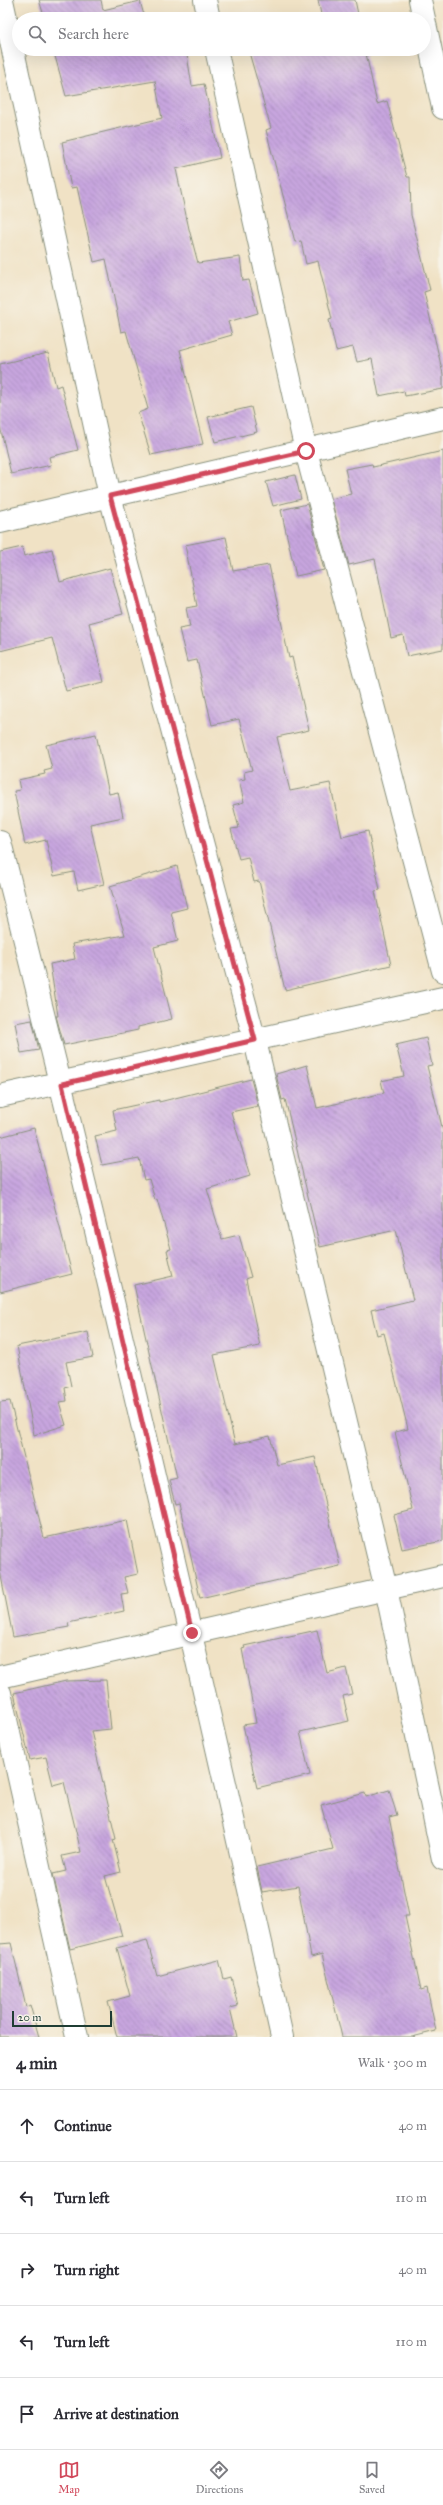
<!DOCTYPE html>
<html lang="en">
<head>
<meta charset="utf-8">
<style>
	:root { --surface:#fff; --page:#f2f2f3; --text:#2b2b33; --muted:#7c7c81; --line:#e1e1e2; --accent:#d1495b }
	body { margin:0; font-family:"IM FELL Great Primer",serif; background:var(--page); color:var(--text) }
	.scale { position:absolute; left:12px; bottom:10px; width:100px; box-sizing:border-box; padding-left:4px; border:2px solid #1f3d34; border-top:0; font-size:11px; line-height:14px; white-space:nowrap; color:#1f3d34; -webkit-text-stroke:3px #f7f3e8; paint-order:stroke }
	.stop { position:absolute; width:12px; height:12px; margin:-9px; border:3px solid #d1495b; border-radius:50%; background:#fff }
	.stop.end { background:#d1495b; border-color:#fff; box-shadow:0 1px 4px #0008 }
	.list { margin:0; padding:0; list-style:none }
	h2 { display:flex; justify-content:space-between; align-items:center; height:52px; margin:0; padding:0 16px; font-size:17px }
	h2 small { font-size:13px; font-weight:400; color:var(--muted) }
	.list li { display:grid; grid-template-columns:26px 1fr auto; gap:12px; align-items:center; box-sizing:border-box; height:72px; padding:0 16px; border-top:1px solid var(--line) }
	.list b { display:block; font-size:15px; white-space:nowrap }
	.list em { font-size:13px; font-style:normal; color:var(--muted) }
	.icon { flex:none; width:22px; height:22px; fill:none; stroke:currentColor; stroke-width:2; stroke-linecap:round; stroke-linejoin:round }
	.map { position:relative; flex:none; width:443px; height:2037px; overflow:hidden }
	.search { position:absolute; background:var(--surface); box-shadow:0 4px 16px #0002; left:12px; right:12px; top:12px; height:44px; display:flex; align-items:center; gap:10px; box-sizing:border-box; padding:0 14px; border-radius:22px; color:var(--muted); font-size:15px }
	.sheet { height:412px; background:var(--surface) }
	nav { display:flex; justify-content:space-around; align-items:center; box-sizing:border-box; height:56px; border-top:1px solid var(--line); background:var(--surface); font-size:11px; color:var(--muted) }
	nav a { display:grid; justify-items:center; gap:2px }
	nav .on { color:var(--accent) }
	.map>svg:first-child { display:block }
	.building { fill:url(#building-back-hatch) }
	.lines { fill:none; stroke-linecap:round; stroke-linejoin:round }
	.minor-casing { stroke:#88907c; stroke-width:24 }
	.minor { stroke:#fff; stroke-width:22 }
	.route { stroke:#d1495b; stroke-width:5 }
</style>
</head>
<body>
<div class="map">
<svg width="443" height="2037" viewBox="0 0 443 2037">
	<defs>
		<pattern id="building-back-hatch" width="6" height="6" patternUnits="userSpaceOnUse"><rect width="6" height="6" fill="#c8a6df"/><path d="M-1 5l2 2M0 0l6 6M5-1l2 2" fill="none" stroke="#a288b6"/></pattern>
	</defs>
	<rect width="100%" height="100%" fill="#f7f3e8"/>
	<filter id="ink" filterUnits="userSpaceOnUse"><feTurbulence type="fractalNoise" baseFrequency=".025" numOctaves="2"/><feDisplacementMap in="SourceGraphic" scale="8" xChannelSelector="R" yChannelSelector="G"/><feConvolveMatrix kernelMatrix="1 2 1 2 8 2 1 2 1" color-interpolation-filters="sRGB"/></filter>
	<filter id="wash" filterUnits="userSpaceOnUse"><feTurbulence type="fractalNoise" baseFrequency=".012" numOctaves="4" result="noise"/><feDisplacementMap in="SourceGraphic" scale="16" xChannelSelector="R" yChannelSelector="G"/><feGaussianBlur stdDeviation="0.9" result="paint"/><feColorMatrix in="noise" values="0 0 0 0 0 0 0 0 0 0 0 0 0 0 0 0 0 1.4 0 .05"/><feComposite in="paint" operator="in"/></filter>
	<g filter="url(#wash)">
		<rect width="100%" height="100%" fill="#f0e2c5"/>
		<g id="blocks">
			<g class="building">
				<polygon points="39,0 101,0 103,10 140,1 145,19 45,19"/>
				<polygon points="318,0 355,0 359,19 322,19"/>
				<polygon points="53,49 186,49 192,86 204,84 220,158 176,169 189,229 198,263 240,257 243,281 249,280 258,313 228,322 232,335 180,350 203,444 151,455 138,413 148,409 126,331 121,332 106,259 94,262 77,187 71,188 62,142 162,118 155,81 66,96"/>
				<polygon points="248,49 365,49 377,104 387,101 407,177 410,177 411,215 430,290 424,292 443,374 443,389 405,396 404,391 379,396 372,359 357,362 353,347 336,351 329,320 332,319 318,261 306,264 301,241 295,242 266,130 271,128"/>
				<polygon points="48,353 56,387 61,385 78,450 49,457 51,465 11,474 0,426 0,364"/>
				<polygon points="251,407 257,432 215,442 208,417"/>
				<polygon points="443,451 443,649 407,656 403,635 391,638 375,559 349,565 331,499 351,494 345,469 372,464 373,467"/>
				<polygon points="295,475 301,499 273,506 266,482"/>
				<polygon points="307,504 324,570 296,576 281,510"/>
				<polygon points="226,537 233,571 269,565 289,658 292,657 309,730 277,737 290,791 330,783 342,837 368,831 380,890 375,891 391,965 285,990 259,881 254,882 248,857 239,859 231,829 239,828 233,805 244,802 239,780 245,779 244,772 252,770 239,719 212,725 197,660 187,662 179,629 190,627 186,608 197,606 185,545"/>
				<polygon points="22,547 24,556 52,549 60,582 110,568 123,614 89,623 104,682 66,691 52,638 0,651 0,552"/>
				<polygon points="96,734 109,794 118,792 123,817 90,824 104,884 78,890 74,872 54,876 46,840 25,845 14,791 20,790 18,780 45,774 44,771 52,769 46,745"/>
				<polygon points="177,866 187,908 171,912 178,941 154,947 172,1019 138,1027 138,1030 64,1045 56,1016 58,1016 50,964 75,959 72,944 125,935 110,886"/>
				<polygon points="32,1020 39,1050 21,1053 15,1023"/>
				<polygon points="426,1038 432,1065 427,1066 443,1131 443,1541 402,1549 394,1515 413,1510 395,1432 408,1429 384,1333 377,1335 371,1310 413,1300 396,1230 320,1247 285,1099 282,1100 276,1074 307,1065 317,1108 384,1093 381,1081 404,1076 396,1045"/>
				<polygon points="251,1079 258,1106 231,1112 250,1176 207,1189 222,1239 239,1235 251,1277 246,1279 260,1346 214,1355 235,1444 270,1436 277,1465 315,1457 340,1566 200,1598 179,1503 175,1504 169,1480 177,1478 134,1285 173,1276 167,1250 171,1249 157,1199 155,1200 149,1179 144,1180 139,1158 102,1165 95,1136 117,1131 113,1110 159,1100 159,1102"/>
				<polygon points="34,1128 72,1274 0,1292 0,1137"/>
				<polygon points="88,1332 93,1357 66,1362 71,1386 65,1388 67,1401 59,1402 66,1425 34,1435 17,1346"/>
				<polygon points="10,1401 44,1538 127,1520 138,1574 124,1577 128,1593 121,1594 124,1611 68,1623 69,1627 13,1637 0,1571 0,1402"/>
				<polygon points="317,1630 327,1673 346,1668 352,1694 343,1696 349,1721 300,1732 310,1775 257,1788 243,1725 256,1723 242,1649 245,1648 244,1646"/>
				<polygon points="106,1680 111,1729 91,1731 116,1839 113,1840 121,1872 105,1876 122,1936 70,1949 53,1874 66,1871 62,1856 81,1852 64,1782 53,1785 46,1757 30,1760 14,1693 66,1681"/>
				<polygon points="389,1790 397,1815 389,1817 409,1916 405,1916 421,1990 427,1988 436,2031 412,2037 342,2037 322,1954 311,1957 298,1886 262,1892 257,1867 333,1849 321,1805 365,1793 366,1797"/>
				<polygon points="147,1940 157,1976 219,1960 224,1979 231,1977 238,2006 230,2008 237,2037 117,2037 108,2002 130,1996 117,1948"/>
				<polygon points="11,1943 26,2007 30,2005 39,2037 0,2037 0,1944"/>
			</g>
		</g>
	</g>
	<g filter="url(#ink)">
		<use href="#blocks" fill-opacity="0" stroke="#88907c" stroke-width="1"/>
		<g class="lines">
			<defs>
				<g id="minor">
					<polyline points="2,0 110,496 255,1041 386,1589 443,1859"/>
					<polyline points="205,0 209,19"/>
					<polyline points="420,0 443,108"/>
					<polyline points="216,49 306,451 443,971"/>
					<polyline points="0,522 443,418"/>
					<path d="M0 842C101 1239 193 1637 282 2037"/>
					<polyline points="0,1096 443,998"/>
					<polyline points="0,1677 443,1576"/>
					<polyline points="0,1693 77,2037"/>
				</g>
			</defs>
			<use href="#minor" class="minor-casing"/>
			<use href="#minor" class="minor"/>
		</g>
	</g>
	<g class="lines" filter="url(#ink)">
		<polyline class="route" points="192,1633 62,1084 255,1040 110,496 306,451"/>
	</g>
</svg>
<div class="scale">20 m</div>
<div class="stop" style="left:306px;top:451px"></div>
<div class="stop end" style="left:192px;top:1633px"></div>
<div class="search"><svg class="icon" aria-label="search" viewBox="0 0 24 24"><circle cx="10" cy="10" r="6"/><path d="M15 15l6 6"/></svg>Search here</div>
</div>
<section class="sheet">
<h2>4 min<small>Walk · 300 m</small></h2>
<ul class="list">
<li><svg class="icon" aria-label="ahead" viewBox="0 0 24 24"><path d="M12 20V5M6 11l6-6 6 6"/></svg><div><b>Continue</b></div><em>40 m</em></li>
<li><svg class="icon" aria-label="left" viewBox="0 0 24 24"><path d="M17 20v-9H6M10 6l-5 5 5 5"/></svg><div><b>Turn left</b></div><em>110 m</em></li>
<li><svg class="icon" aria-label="right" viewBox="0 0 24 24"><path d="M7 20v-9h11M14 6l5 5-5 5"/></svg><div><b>Turn right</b></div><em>40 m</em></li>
<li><svg class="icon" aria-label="left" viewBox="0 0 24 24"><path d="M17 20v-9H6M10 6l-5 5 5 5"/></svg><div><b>Turn left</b></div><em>110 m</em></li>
<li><svg class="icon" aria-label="arrive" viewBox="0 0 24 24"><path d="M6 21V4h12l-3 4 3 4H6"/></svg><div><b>Arrive at destination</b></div></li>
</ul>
</section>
<nav>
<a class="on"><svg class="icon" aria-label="map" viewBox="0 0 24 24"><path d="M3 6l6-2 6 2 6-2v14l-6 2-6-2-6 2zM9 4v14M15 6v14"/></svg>Map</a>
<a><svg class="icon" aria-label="directions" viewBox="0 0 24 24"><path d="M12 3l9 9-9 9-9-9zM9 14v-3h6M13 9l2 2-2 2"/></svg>Directions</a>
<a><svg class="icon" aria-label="saved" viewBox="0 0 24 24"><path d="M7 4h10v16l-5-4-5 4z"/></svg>Saved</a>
</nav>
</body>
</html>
